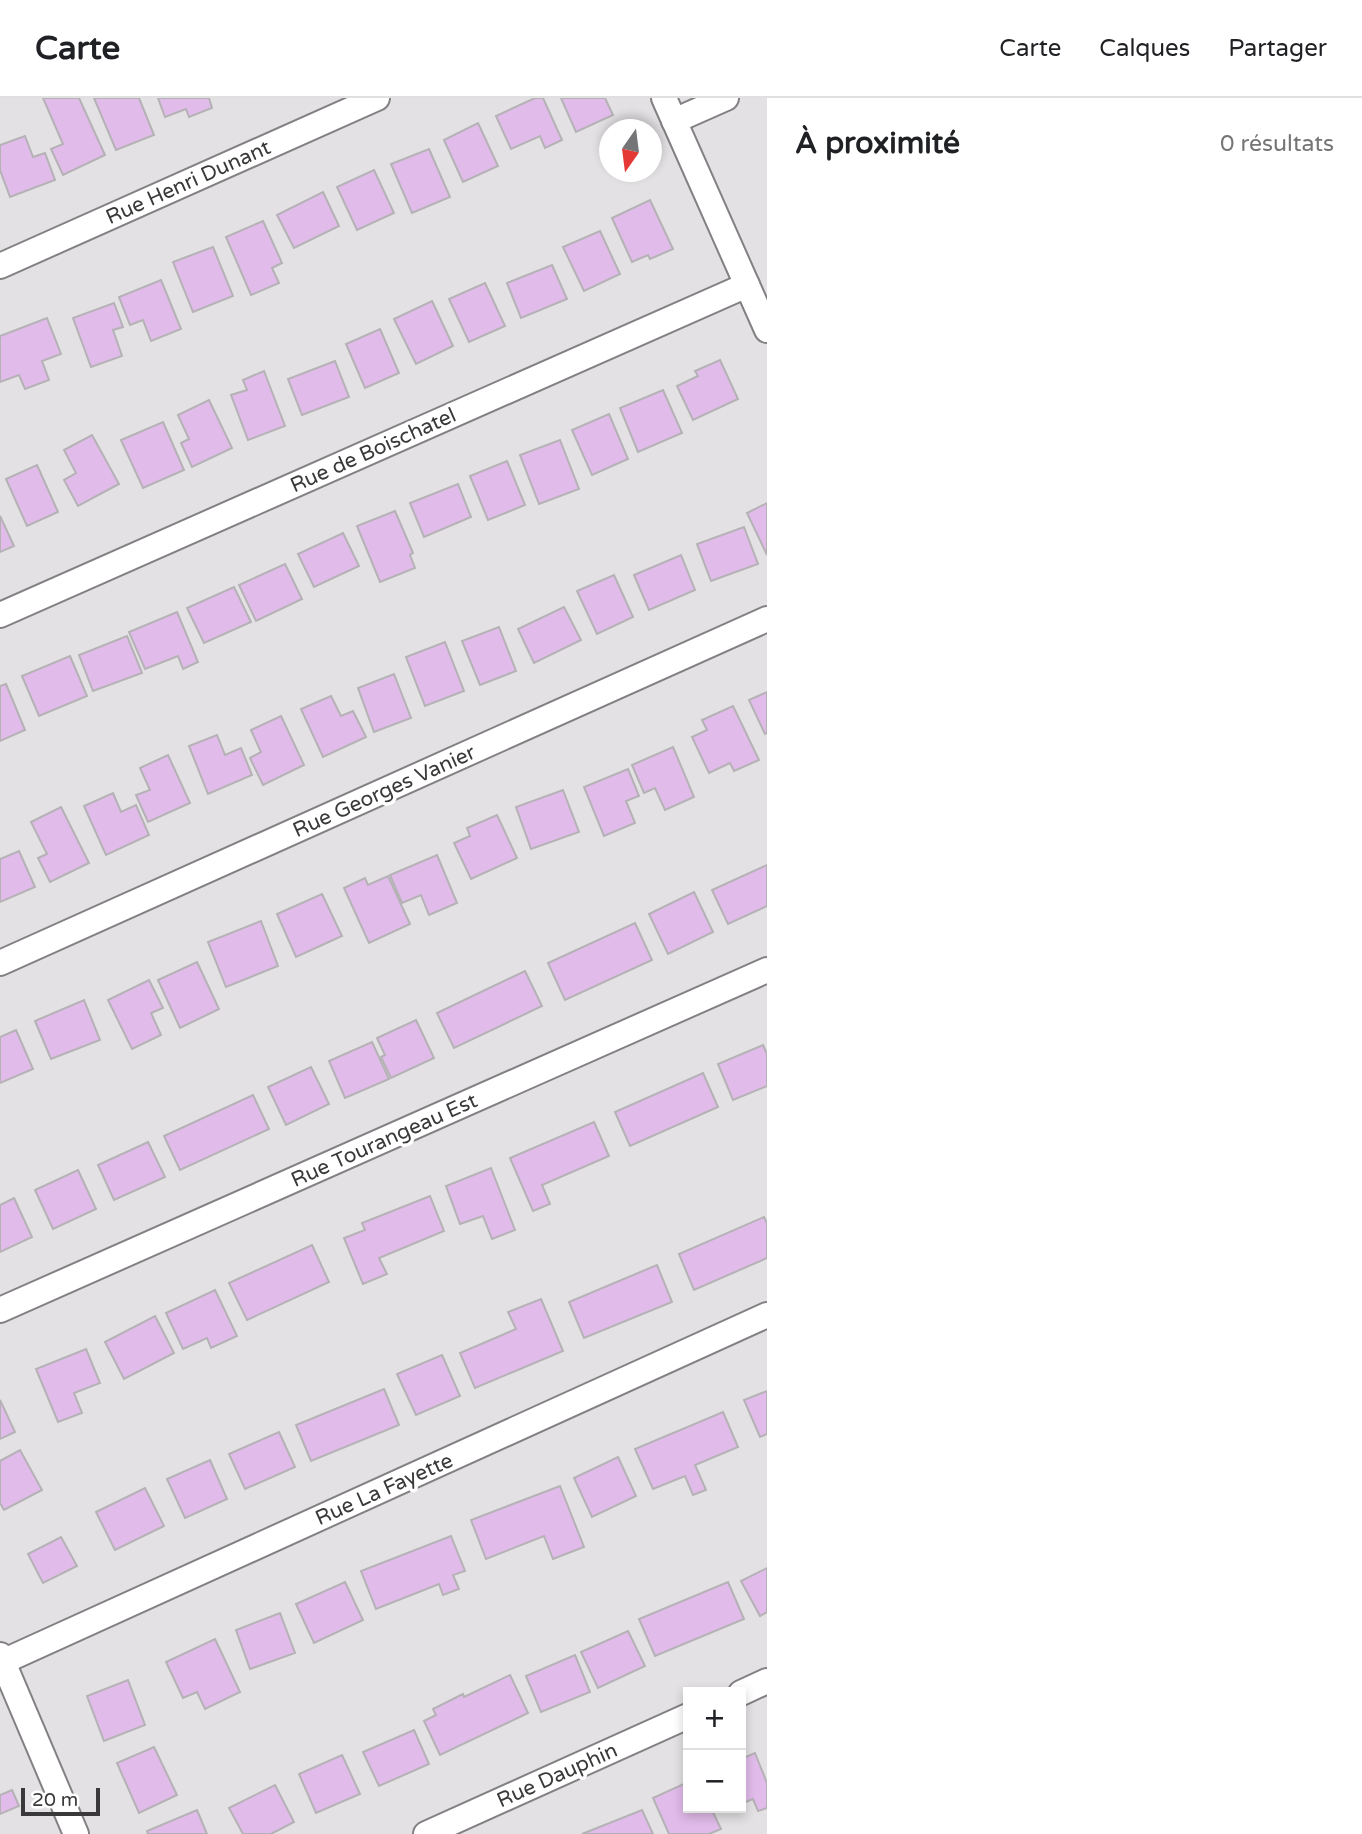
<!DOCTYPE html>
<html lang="fr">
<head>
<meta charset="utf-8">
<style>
	:root { --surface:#fff; --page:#f2f2f2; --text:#202124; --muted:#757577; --line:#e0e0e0 }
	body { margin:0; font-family:"Varela Round",sans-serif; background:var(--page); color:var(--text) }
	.controls { position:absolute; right:21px; bottom:21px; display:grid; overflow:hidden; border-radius:0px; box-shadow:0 4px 10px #0003 }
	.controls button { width:63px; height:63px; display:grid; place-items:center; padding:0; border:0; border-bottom:2px solid var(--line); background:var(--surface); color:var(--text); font:35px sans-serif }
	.compass { position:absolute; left:599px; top:21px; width:63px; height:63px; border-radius:50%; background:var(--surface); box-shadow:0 4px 10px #0003; rotate:194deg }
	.scale { position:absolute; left:21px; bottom:18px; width:79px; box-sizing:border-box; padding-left:7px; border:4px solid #3a393a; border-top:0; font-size:19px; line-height:24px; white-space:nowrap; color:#3a393a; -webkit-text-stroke:5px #fff; paint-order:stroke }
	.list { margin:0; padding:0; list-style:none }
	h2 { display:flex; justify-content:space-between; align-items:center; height:91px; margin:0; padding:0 28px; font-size:30px }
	h2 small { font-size:23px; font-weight:400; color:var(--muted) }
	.map { position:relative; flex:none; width:767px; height:1736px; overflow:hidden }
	header { display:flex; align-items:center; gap:42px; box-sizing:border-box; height:98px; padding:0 35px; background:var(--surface); border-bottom:2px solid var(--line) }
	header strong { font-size:33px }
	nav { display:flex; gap:38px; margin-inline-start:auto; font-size:24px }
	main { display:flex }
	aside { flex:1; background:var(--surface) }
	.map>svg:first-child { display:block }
	.building { fill:#e1bbea; stroke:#b5b2b6; stroke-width:2 }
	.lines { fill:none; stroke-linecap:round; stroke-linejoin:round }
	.minor-casing { stroke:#838084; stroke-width:28 }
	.minor { stroke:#fff; stroke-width:24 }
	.labels { text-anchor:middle; stroke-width:7; stroke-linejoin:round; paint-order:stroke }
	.street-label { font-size:21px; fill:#3a393a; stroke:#fff }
</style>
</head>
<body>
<header>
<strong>Carte</strong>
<nav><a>Carte</a><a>Calques</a><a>Partager</a></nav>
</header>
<main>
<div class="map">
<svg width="767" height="1736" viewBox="0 0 767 1736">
	<rect width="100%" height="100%" fill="#e4e1e5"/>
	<g class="building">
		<polygon points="43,0 79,0 105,57 63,77 51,51 63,46"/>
		<polygon points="94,0 139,0 154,37 116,52"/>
		<polygon points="158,0 209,0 212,10 189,19 186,11 165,19"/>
		<polygon points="535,0 543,0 562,42 545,50 540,38 511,51 496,18"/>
		<polygon points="561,0 605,0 613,17 576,34"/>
		<polygon points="478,25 498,68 463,84 444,42"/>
		<polygon points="25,38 33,59 45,55 55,82 10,99 0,72 0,47"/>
		<polygon points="429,51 450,99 412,115 391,66"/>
		<polygon points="374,72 394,115 357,132 337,89"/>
		<polygon points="323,94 339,128 294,150 277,117"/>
		<polygon points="650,102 673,151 650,161 648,157 632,164 612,120"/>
		<polygon points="263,123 282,165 272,170 279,185 251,197 226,139"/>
		<polygon points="600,133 620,176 584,193 563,149"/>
		<polygon points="213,149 233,198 193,214 173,164"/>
		<polygon points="552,167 567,201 521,220 507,185"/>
		<polygon points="161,182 181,231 151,243 143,222 130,227 119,199"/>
		<polygon points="485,185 505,228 469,244 449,201"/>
		<polygon points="432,203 453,248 416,266 394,221"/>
		<polygon points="114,205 123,229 113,232 122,258 91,269 73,220"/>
		<polygon points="47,220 61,256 42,263 49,282 25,291 19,277 0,284 0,238"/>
		<polygon points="380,231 399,275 365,290 346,246"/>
		<polygon points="720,262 738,301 693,322 677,288 698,278 695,273"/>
		<polygon points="335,263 349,299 302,317 288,281"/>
		<polygon points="264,273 285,328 248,342 231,297 247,292 243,282"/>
		<polygon points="663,292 682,335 638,354 620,310"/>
		<polygon points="209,302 232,350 192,369 181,345 189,341 178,317"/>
		<polygon points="609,316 628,361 592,377 572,332"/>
		<polygon points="163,324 184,372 143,390 121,342"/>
		<polygon points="92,337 119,386 78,408 64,382 76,375 64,352"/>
		<polygon points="560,342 579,391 539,406 520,357"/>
		<polygon points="507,363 525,407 488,422 470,378"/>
		<polygon points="37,367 58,414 27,428 6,381"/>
		<polygon points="458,386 471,419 424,439 410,405"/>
		<polygon points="767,405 767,457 747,415"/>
		<polygon points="395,413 413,455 410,457 415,470 380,484 357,428"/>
		<polygon points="0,418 14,448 0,454"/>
		<polygon points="744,429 758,466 711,483 697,446"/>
		<polygon points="343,435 359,468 314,489 298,456"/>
		<polygon points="681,457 695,492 649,512 634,477"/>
		<polygon points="285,466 302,501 256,523 239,487"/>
		<polygon points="614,477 633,519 597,536 577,493"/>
		<polygon points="234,489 251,524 204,545 187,510"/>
		<polygon points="564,509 581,542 534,565 518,531"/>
		<polygon points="177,514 198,564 183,571 178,558 145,571 129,534"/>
		<polygon points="499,529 516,573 480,587 462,543"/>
		<polygon points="127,538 142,575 93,593 79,557"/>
		<polygon points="445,544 464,593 425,608 406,559"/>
		<polygon points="70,558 87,598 39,618 22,578"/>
		<polygon points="394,576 411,620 374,634 358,590"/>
		<polygon points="6,586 25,632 0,643 0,588"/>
		<polygon points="767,594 767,635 765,636 749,602"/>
		<polygon points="331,598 341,618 353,613 366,639 323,659 301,611"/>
		<polygon points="733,608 759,662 734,673 730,665 709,675 692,639 707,632 702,622"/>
		<polygon points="281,618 304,667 263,687 250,660 261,654 251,632"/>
		<polygon points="217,637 225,657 241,650 252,677 208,696 189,648"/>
		<polygon points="673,649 694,699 665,712 655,690 644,695 632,667"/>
		<polygon points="168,657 190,705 148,724 136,697 150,692 140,670"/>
		<polygon points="628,671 639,698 626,703 635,725 604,738 584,689"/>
		<polygon points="563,692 579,734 531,751 516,709"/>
		<polygon points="113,695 121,714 136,707 149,737 106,757 84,708"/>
		<polygon points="61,709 89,765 50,784 38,760 47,756 31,724"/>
		<polygon points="497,717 517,760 471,781 454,745 470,738 467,730"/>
		<polygon points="19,753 35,789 0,804 0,761"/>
		<polygon points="437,757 457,805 429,817 421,797 402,805 390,777"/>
		<polygon points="767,767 767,808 728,826 712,792"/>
		<polygon points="388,778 410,826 369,845 344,790 365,780 368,787"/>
		<polygon points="694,794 713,834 668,856 649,816"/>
		<polygon points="322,796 342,838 296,859 277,816"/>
		<polygon points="261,823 278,868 226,889 208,844"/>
		<polygon points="635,825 652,862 565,902 548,865"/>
		<polygon points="197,864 219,911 180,930 158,882"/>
		<polygon points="525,873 542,908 454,950 437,915"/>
		<polygon points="149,882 163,910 151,915 161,937 132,951 108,902"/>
		<polygon points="84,902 100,942 51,961 35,923"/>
		<polygon points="416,922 434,960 391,980 381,959 385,957 377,940"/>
		<polygon points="16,932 33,971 0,985 0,939"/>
		<polygon points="372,944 389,981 345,1000 329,963"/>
		<polygon points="763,947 767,956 767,988 733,1002 718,966"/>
		<polygon points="311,969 329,1006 286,1027 268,989"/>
		<polygon points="703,975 718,1009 630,1048 615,1014"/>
		<polygon points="253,997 269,1031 180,1072 164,1038"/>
		<polygon points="594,1024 609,1058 542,1087 550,1106 533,1113 510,1060"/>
		<polygon points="148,1044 165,1079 114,1102 98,1067"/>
		<polygon points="491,1070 515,1132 492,1141 483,1118 460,1126 446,1088"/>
		<polygon points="78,1072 96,1111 53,1131 35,1092"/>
		<polygon points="430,1098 444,1133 379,1160 387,1176 363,1186 344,1140 365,1132 362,1125"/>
		<polygon points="14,1100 32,1139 0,1154 0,1107"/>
		<polygon points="764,1119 767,1125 767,1160 694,1192 679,1156"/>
		<polygon points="312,1147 329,1184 247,1222 229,1185"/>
		<polygon points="657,1167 672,1204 584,1240 569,1204"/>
		<polygon points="215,1192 237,1238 211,1250 207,1240 183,1251 166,1215"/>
		<polygon points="541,1201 563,1253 475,1290 460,1255 516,1231 508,1214"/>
		<polygon points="155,1218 174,1255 124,1281 105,1244"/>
		<polygon points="86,1251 100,1285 74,1295 82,1315 58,1324 36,1271"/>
		<polygon points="442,1257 460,1298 416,1317 397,1276"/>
		<polygon points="384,1291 399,1327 311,1363 296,1327"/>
		<polygon points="767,1293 767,1336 760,1339 744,1302"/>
		<polygon points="0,1302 15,1334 0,1341"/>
		<polygon points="723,1314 738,1349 695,1367 706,1392 693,1397 685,1378 653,1391 635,1351"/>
		<polygon points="279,1334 295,1369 245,1391 229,1356"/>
		<polygon points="20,1352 42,1392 4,1412 0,1405 0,1363"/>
		<polygon points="618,1359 636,1398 592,1419 574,1380"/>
		<polygon points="210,1362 227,1401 185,1420 167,1381"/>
		<polygon points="560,1388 584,1449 553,1461 544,1438 486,1461 471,1422"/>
		<polygon points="145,1390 164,1428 115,1452 96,1414"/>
		<polygon points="451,1438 465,1473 453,1477 459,1491 443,1497 439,1486 376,1511 361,1473"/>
		<polygon points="61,1439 77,1468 43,1485 28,1456"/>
		<polygon points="767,1470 767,1514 760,1518 741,1483"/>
		<polygon points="345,1484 363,1522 314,1545 296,1506"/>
		<polygon points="728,1484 744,1521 655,1558 639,1521"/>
		<polygon points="280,1515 295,1555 250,1571 236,1532"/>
		<polygon points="628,1533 645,1568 598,1590 581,1554"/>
		<polygon points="215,1541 240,1594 205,1611 197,1594 183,1600 166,1564"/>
		<polygon points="575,1557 590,1594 541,1614 526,1578"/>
		<polygon points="510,1577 528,1615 440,1657 424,1623 436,1617 433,1611 463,1596 464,1599"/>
		<polygon points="128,1582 145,1627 104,1643 87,1598"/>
		<polygon points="414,1632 429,1666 379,1688 363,1654"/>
		<polygon points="154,1649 177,1697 139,1715 117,1665"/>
		<polygon points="755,1655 767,1685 767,1710 758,1713 753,1701 741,1706 741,1661"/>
		<polygon points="342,1657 360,1696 316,1715 299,1676"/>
		<polygon points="688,1684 688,1710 711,1710 721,1731 709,1736 669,1736 653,1700"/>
		<polygon points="275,1687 294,1724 271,1736 243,1736 229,1710"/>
		<polygon points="12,1692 19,1708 0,1716 0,1697"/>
		<polygon points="197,1712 207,1736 148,1736 147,1733"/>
		<polygon points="642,1712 653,1736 582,1736"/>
	</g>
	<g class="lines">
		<defs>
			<g id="minor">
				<polyline points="664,0 767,232"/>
				<polyline points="674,23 726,0"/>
				<polyline points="0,168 377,0"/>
				<polyline points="0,517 747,187"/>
				<polyline points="0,865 767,521"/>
				<polyline points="0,1212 767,872"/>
				<polyline points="0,1557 76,1736"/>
				<polyline points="0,1565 767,1217"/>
				<polyline points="741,1595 767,1583"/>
				<polyline points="426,1736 688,1618"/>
			</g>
		</defs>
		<use href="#minor" class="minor-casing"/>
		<use href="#minor" class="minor"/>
	</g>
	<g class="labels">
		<g class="street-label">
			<text transform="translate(188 84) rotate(-24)" y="7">Rue Henri Dunant</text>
			<text transform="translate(373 352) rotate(-24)" y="7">Rue de Boischatel</text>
			<text transform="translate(384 693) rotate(-24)" y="7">Rue Georges Vanier</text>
			<text transform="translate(384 1042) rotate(-24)" y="7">Rue Tourangeau Est</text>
			<text transform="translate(384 1391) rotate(-24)" y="7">Rue La Fayette</text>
			<text transform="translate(557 1677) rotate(-24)" y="7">Rue Dauphin</text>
		</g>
	</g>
</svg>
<div class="controls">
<button>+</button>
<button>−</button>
</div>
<svg class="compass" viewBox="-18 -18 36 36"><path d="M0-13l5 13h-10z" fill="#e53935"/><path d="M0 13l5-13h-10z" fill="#757577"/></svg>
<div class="scale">20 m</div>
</div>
<aside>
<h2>À proximité<small>0 résultats</small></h2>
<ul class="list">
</ul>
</aside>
</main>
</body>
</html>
